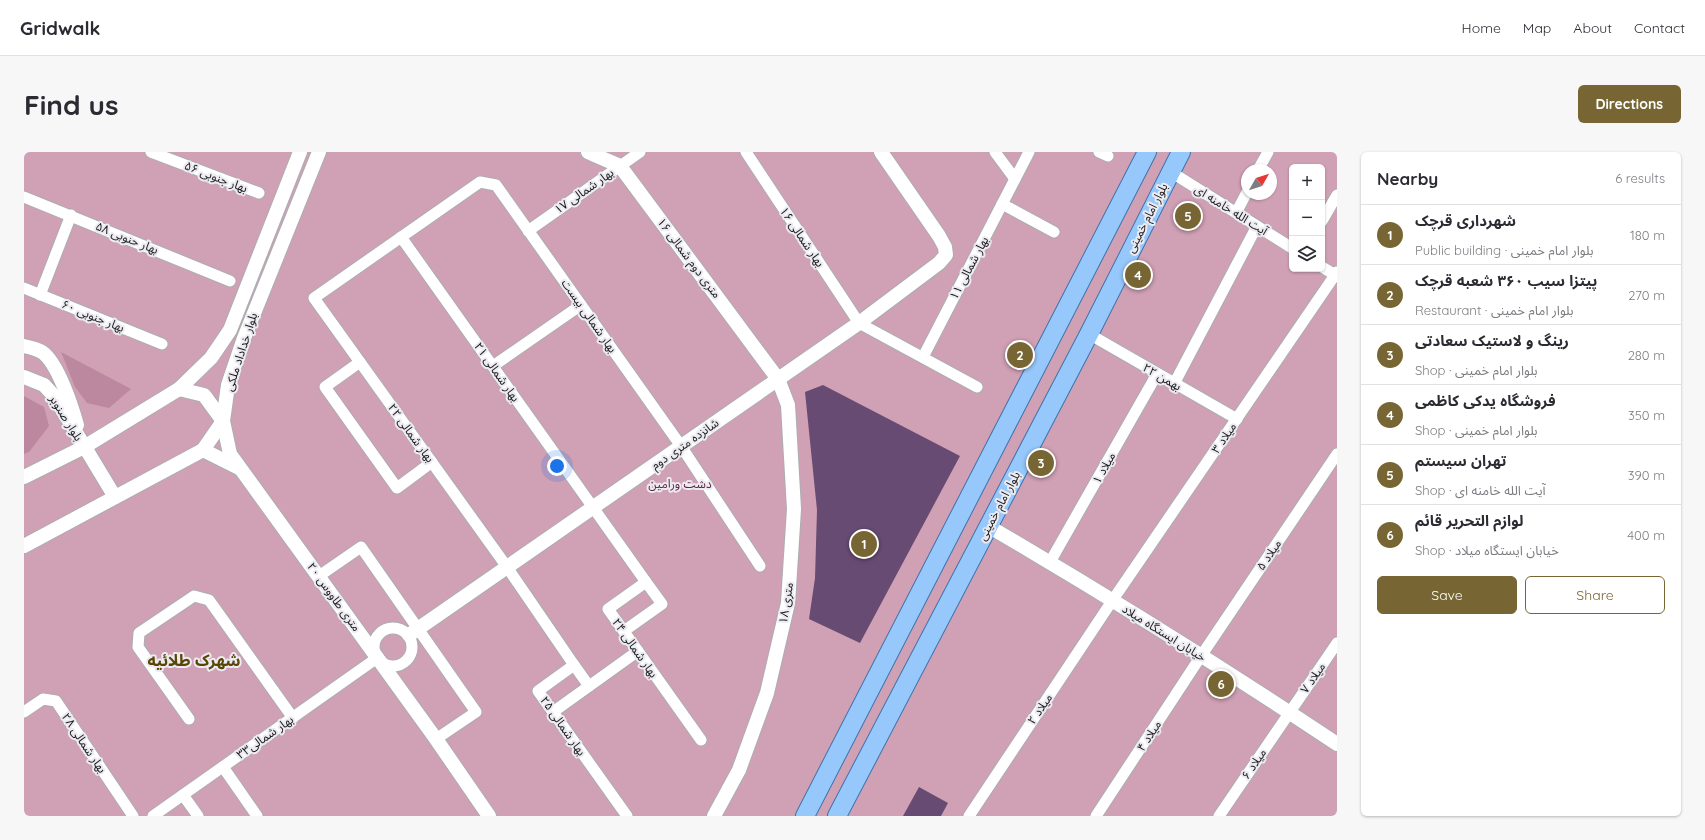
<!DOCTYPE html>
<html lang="en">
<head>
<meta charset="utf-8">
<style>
	:root { --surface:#fff; --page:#f7f7f7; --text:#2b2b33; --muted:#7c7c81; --line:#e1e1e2; --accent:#776634 }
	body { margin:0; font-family:Quicksand,"Noto Sans Arabic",sans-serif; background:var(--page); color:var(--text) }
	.controls { position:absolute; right:12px; top:12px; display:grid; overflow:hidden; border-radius:6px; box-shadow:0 1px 3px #0004 }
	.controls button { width:36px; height:36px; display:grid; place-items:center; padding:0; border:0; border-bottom:1px solid var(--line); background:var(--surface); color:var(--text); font:20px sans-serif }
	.compass { position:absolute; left:1217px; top:12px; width:36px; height:36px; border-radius:50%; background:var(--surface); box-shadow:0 1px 3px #0004; rotate:51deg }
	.you { position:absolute; left:533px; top:314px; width:14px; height:14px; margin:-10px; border:3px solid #fff; border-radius:50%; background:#1a73e8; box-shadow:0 0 0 6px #1a73e833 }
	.badge { display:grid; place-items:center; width:26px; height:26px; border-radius:50%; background:var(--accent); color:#fff; font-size:13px; font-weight:700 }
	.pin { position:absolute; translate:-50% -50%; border:2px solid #fff; box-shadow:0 1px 4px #0006 }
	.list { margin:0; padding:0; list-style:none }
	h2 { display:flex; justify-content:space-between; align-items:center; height:52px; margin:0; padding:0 16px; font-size:17px }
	h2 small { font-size:13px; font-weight:400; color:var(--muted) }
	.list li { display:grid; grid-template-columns:26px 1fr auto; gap:12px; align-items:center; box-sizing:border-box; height:60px; padding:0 16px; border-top:1px solid var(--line) }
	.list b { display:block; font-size:15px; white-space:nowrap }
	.list p { margin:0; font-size:13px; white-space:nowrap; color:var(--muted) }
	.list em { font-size:13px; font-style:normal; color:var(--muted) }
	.actions { display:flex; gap:8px; padding:12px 16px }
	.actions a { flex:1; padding:9px 0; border:1px solid var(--accent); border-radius:6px; text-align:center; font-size:14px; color:var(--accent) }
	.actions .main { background:var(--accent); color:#fff }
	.icon { flex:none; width:22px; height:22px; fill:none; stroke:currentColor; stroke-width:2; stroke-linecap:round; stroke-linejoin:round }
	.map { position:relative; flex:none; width:1313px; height:664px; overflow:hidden; border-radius:6px }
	header { display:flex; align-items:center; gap:24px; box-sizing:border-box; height:56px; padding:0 20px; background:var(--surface); border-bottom:1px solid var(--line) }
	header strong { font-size:19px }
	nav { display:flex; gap:22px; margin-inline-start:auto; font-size:14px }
	.intro { display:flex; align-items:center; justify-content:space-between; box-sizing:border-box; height:96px; padding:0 24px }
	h1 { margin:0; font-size:28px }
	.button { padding:10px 18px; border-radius:6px; background:var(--accent); color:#fff; font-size:14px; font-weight:700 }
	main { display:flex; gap:24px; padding:0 24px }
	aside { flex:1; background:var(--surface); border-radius:6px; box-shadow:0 1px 3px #0004 }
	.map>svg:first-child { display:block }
	.green { fill:#d0a0b5; fill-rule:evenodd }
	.forest { fill:#bc889f }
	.building { fill:#684b72 }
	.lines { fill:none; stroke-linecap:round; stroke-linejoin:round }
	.minor-casing { stroke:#adadb2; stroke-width:13 }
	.tertiary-casing { stroke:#adadb2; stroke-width:16 }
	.primary-casing { stroke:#3d73ac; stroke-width:20 }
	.minor { stroke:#fff; stroke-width:11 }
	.tertiary { stroke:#fff; stroke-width:14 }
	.primary { stroke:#96c8fb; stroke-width:18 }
	.labels { text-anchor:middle; stroke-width:4; stroke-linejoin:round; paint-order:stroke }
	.street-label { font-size:12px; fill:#1a1a1c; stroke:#ebebf1 }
	.park-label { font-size:12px; fill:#622244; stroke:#ebebf1 }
	.district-label { font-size:16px; font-weight:bold; fill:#594604; stroke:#ebebf1 }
</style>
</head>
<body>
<header>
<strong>Gridwalk</strong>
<nav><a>Home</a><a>Map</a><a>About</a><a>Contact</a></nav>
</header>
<div class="intro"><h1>Find us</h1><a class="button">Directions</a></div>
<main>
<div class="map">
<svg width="1313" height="664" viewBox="0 0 1313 664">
	<rect width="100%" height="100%" fill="#dddee4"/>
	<path class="green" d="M0 0H1313V664H0ZM1268 15H1298V117H1268ZM1223 18H1247V42H1223Z"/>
	<g class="forest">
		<polygon points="37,200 107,237 85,256 63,251 51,235"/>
		<polygon points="0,244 20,255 25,274 5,300 0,302"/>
	</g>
	<g class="building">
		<polygon points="799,233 936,304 836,491 785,467 791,426 793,358 781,240"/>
		<polygon points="895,635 924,651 917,664 879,664"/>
	</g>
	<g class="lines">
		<defs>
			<g id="minor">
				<polyline points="127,0 235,41"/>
				<polyline points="722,0 835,171 953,235"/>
				<polyline points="971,0 991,27"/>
				<polyline points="1075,0 1084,4"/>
				<polyline points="1234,18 1244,0"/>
				<polyline points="1147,20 1268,96"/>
				<polyline points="0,45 206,129"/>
				<polyline points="978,52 1030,80"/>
				<polyline points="1212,61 1223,40"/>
				<polyline points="1298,69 1313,43"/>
				<polyline points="504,79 616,0"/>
				<polyline points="377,85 622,430 584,457 677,588"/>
				<polyline points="1298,115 1313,124"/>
				<polyline points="0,136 138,192"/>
				<polyline points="16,143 47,63"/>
				<polyline points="1065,182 1213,267"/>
				<polyline points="899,205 1005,0"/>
				<polyline points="336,210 301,235 373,336 408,310"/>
				<polyline points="469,214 557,153"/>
				<polyline points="1150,232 1233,74"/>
				<polyline points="1026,410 1133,222"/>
				<polyline points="295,424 337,395 452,560 412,587"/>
				<circle cx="369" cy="495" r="19"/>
				<polyline points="600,479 638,452 622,430"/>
				<polyline points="550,513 565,534"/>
				<polyline points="0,560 19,547 32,549 109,664"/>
				<polyline points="529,560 614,499"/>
				<polyline points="165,567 114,495 115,481 170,444 185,448 269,566"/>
				<polyline points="199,615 233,664"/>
				<polyline points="159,643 174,664"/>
				<polyline points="129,664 353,506"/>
				<polyline points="603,664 514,539 550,513 483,415 290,146 456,30 472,33 657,294 736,414"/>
				<polyline points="945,664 1088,449 1313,120"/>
				<polyline points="1072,664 1177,504 1313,302"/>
				<polyline points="1195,664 1313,491"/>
			</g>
			<g id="tertiary">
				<polyline points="564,0 596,14 754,227 764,253 770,357 764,451 743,541 715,618 690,664"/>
				<path d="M0 194C5 195 13 197 18 200 34 211 48 255 53 273"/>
				<polyline points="0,225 20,233 30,244 91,345"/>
				<polyline points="155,237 180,243 199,269 206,302 412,587 465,664"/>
				<polyline points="179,298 215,316"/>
				<polyline points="0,325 60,295 155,237 187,206 206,178 276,0"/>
				<path d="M964 374C1082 443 1199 516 1313 592"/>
				<polyline points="0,394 179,298 199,269 204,233 220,186 295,0"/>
				<polyline points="385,483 835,171 915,111 922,103 921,95 915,84 857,0"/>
			</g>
			<g id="primary">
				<polyline points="781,664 1123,0"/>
				<polyline points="813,664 1065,182 1157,0"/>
			</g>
		</defs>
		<use href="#minor" class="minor-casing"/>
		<use href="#tertiary" class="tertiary-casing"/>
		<use href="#primary" class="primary-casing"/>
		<use href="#minor" class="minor"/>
		<use href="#tertiary" class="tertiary"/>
		<use href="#primary" class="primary"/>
	</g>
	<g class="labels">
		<g class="street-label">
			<text transform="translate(192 25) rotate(21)" y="4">بهار جنوبی ۵۶</text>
			<text transform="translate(560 39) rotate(-35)" y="4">بهار شمالی ۱۷</text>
			<text transform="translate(1207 58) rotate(32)" y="4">آیت الله خامنه ای</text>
			<text transform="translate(1123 66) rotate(-63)" y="4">بلوار امام خمینی</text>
			<text transform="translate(778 85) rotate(56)" y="4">بهار شمالی ۱۶</text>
			<text transform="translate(103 86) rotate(22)" y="4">بهار حنوبی ۵۸</text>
			<text transform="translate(665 106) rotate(53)" y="4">۱۶ متری دوم شمالی</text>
			<text transform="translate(945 116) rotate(-62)" y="4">بهار شمالی ۱۱</text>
			<text transform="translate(69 164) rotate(22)" y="4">بهار جنوبی ۶۰</text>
			<text transform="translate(565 164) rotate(55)" y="4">بهار شمالی بیست</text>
			<text transform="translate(217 200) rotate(-72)" y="4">بلوار خداداد ملکی</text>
			<text transform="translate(473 220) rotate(55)" y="4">بهار شمالی ۲۱</text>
			<text transform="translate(1138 225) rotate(30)" y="4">۲۲ بهمن</text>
			<text transform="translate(42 266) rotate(58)" y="4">بلوار صنوبر</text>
			<text transform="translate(387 281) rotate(54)" y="4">بهار شمالی ۲۲</text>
			<text transform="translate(1200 286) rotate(-56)" y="4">میلاد ۳</text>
			<text transform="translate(661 292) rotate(-35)" y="4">شانزده متری دوم</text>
			<text transform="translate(1080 316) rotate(-61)" y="4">میلاد ۱</text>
			<text transform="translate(975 354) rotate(-62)" y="4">بلوار امام خمینی</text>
			<text transform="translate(1245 403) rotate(-56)" y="4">میلاد ۵</text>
			<text transform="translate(310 445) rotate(54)" y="4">۲۰ متری طاووس</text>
			<text transform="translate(762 451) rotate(-81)" y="4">۱۸ متری</text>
			<text transform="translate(1140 481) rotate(32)" y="4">خیابان ایستگاه میلاد</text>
			<text transform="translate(611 496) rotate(55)" y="4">بهار شمالی ۲۴</text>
			<text transform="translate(1289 526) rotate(-55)" y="4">میلاد ۷</text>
			<text transform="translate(1016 557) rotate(-56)" y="4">میلاد ۲</text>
			<text transform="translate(539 574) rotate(55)" y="4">بهار شمالی ۲۵</text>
			<text transform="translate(1125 584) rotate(-57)" y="4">میلاد ۴</text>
			<text transform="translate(241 585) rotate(-35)" y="4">بهار شمالی۳۳</text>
			<text transform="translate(60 591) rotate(56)" y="4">بهار شمالی ۲۸</text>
			<text transform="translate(1230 612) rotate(-56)" y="4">میلاد ۶</text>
		</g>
		<g class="park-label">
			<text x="656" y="336">دشت ورامین</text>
		</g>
		<g class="district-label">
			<text x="170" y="514">شهرک طلائیه</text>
		</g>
	</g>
</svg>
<div class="controls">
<button>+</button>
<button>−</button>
<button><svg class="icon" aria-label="layers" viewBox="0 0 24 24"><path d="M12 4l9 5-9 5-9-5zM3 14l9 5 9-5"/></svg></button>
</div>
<svg class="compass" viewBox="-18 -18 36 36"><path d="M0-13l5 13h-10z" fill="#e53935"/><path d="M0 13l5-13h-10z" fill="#7c7c81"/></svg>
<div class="you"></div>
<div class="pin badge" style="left:840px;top:392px">1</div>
<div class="pin badge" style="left:996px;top:203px">2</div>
<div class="pin badge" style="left:1017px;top:311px">3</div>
<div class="pin badge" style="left:1114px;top:123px">4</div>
<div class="pin badge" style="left:1164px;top:64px">5</div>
<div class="pin badge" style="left:1197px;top:532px">6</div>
</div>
<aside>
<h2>Nearby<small>6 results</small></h2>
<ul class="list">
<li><span class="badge">1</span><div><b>شهرداری قرچک</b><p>Public building · بلوار امام خمینی</p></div><em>180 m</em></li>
<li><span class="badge">2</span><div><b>پیتزا سیب ۳۶۰ شعبه قرچک</b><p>Restaurant · بلوار امام خمینی</p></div><em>270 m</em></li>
<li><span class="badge">3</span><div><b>رینگ و لاستیک سعادتی</b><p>Shop · بلوار امام خمینی</p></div><em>280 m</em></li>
<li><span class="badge">4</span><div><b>فروشگاه یدکی کاظمی</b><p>Shop · بلوار امام خمینی</p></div><em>350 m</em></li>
<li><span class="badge">5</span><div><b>تهران سیستم</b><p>Shop · آیت الله خامنه ای</p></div><em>390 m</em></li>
<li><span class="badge">6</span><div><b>لوازم التحریر قائم</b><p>Shop · خیابان ایستگاه میلاد</p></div><em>400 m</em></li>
</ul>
<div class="actions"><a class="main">Save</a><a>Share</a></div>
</aside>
</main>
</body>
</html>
